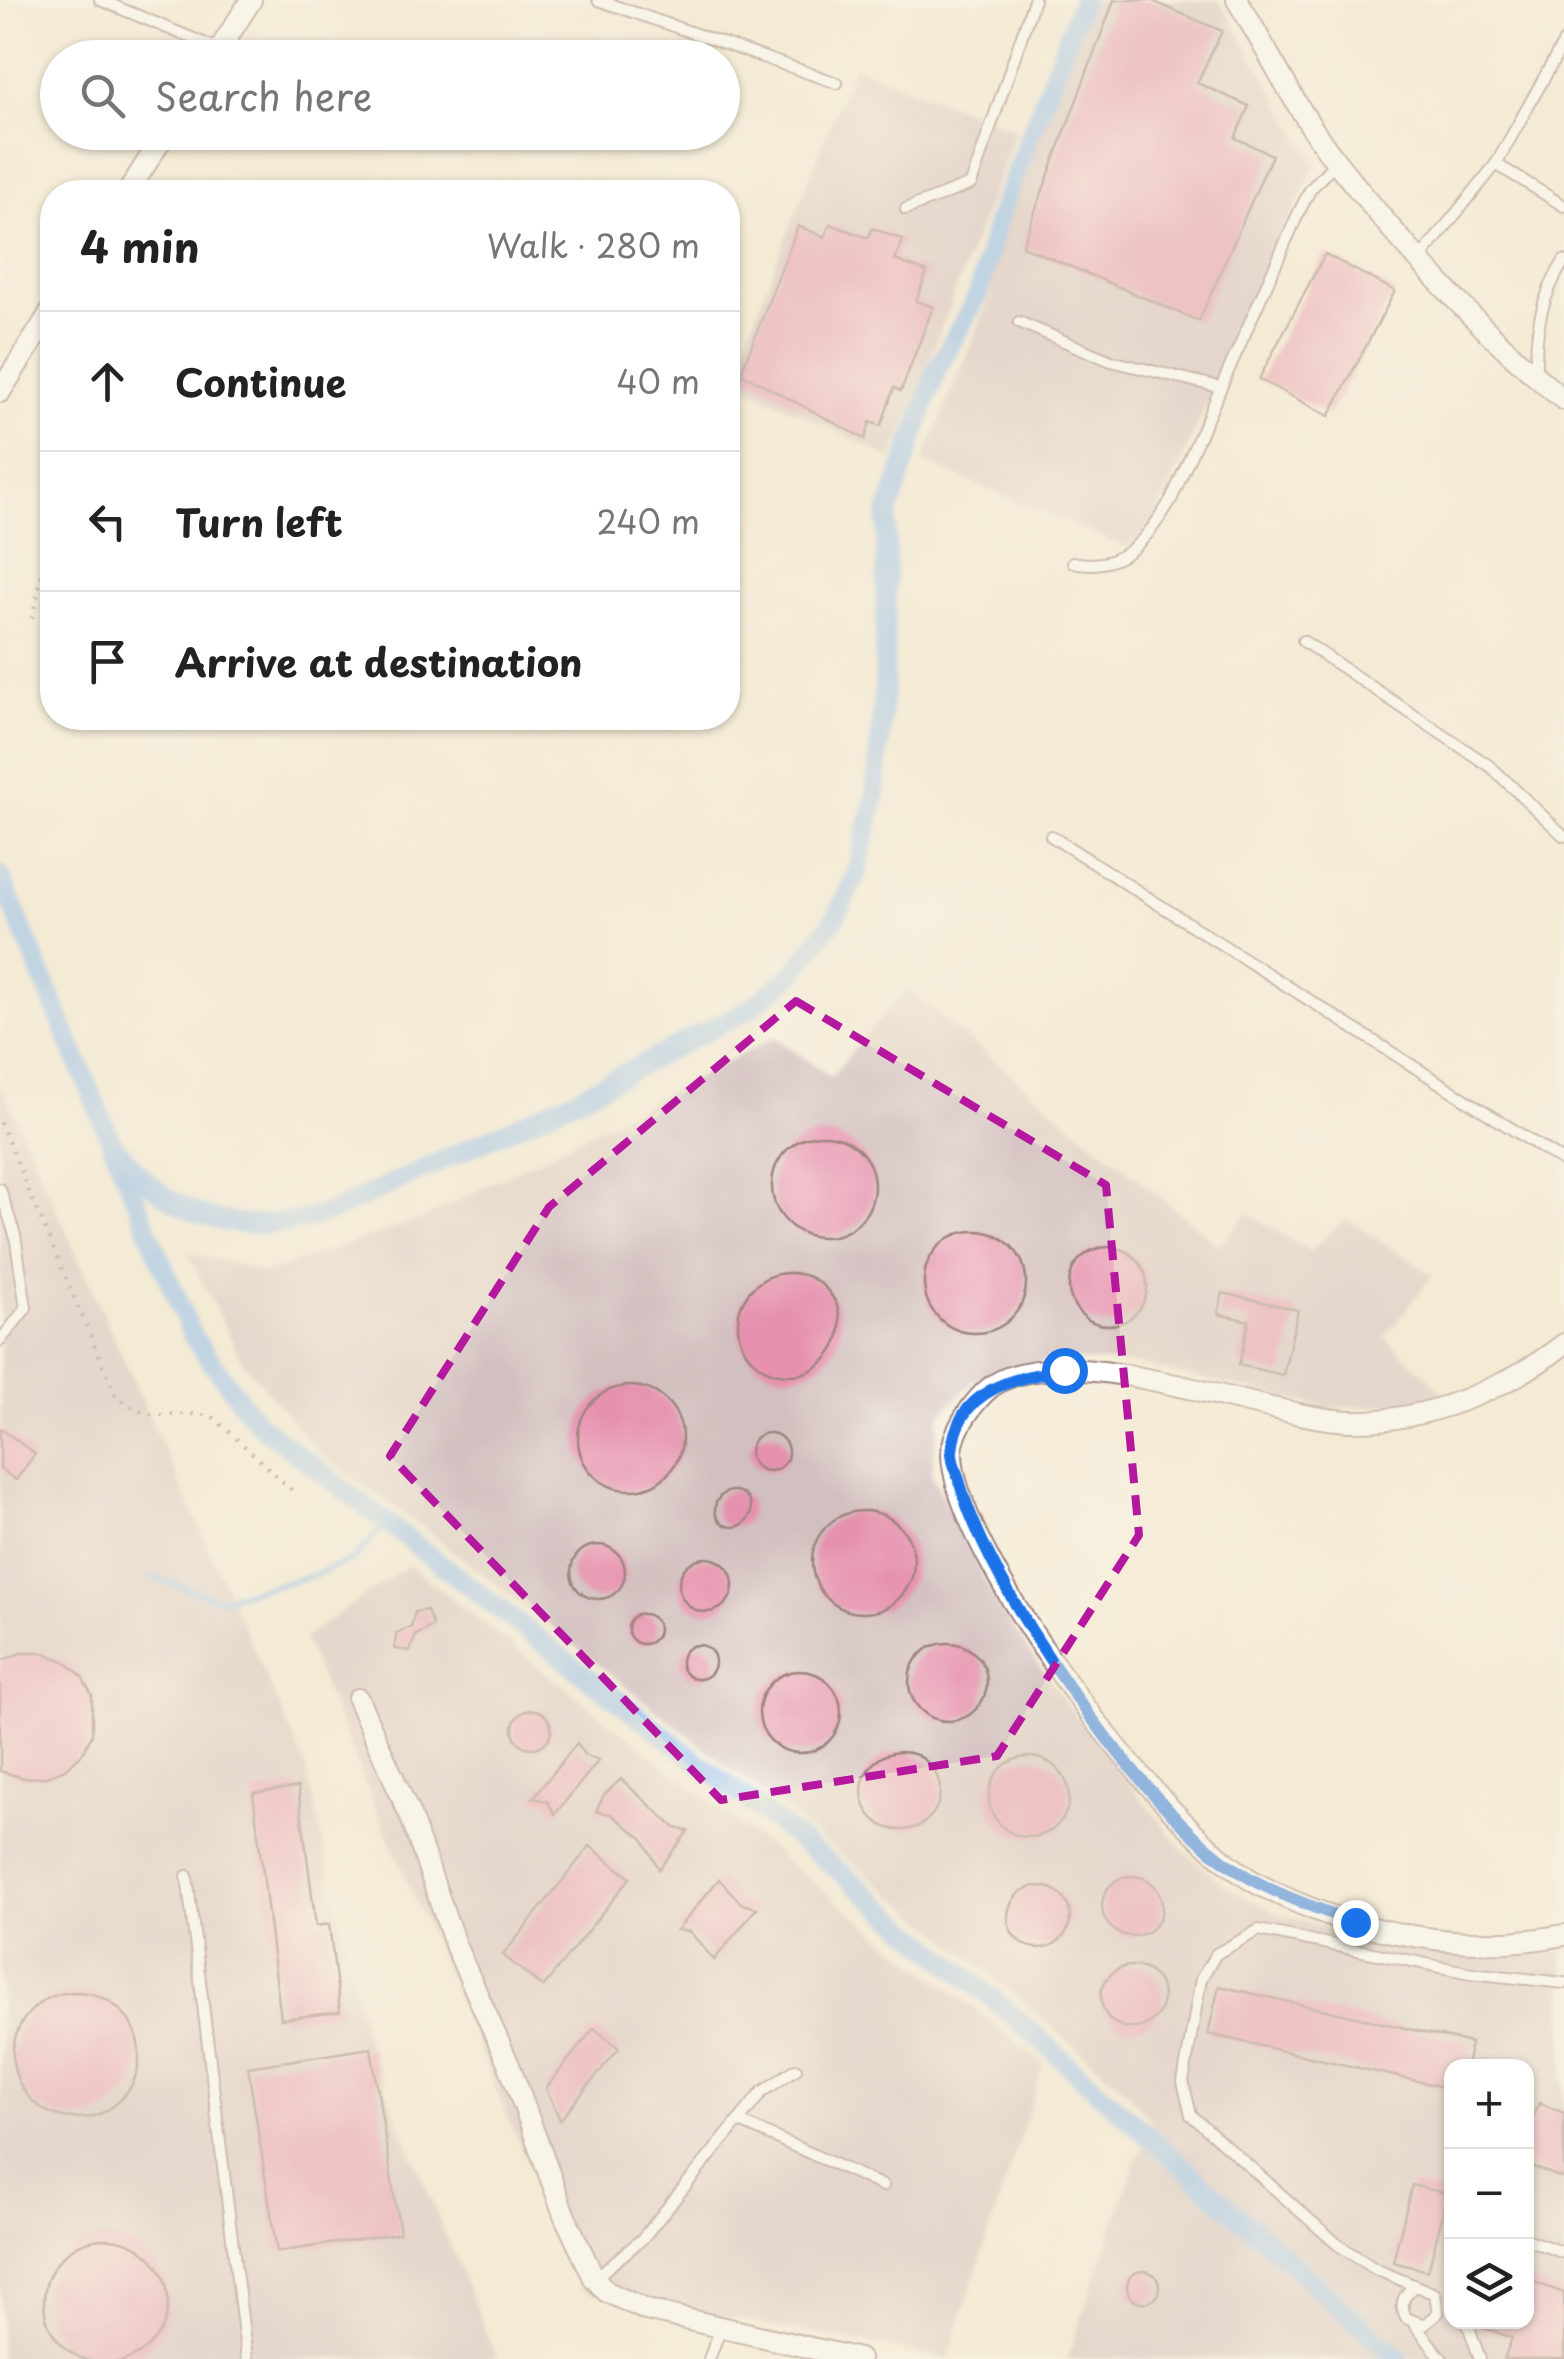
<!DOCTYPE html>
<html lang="en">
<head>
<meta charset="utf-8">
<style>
	:root { --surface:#fff; --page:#f6f6f6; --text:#222; --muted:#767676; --line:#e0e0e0 }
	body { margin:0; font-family:"Playpen Sans",sans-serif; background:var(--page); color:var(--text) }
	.controls { position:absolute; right:30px; bottom:30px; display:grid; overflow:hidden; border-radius:20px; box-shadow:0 2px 8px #0004 }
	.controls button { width:90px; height:90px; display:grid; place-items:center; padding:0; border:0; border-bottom:2px solid var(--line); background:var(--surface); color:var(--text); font:50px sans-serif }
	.stop { position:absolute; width:30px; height:30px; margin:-22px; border:8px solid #1a73e8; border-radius:50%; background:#fff }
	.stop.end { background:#1a73e8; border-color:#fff; box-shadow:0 2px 10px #0008 }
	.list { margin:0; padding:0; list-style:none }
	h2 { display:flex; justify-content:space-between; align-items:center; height:130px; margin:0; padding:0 40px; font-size:42px }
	h2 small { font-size:32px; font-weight:400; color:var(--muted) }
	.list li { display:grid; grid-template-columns:65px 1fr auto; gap:30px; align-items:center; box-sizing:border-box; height:140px; padding:0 40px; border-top:2px solid var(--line) }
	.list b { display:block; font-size:38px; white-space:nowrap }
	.list em { font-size:32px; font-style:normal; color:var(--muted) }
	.icon { flex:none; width:55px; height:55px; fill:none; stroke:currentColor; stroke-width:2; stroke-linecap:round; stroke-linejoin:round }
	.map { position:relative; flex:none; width:1564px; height:2359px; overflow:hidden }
	.search { position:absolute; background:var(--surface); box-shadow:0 2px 8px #0004; left:40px; top:40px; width:700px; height:110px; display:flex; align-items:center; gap:25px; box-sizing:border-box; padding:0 35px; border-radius:55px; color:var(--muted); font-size:38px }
	.panel { position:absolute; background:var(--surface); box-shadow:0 2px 8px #0004; left:40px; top:180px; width:700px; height:550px; border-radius:40px }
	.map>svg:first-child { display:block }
	.industrial { fill:#d2bfbf; fill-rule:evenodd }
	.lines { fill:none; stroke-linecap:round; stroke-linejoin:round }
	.stream { stroke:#84b8f2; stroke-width:6 }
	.canal { stroke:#84b8f2; stroke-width:20 }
	.building { fill:#e692af }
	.service-casing { stroke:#9f8580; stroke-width:14 }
	.minor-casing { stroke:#9f8580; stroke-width:24 }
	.path { stroke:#9f8580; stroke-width:4; stroke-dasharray:2.5 8; stroke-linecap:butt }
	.service { stroke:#fff; stroke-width:10 }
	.minor { stroke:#fff; stroke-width:20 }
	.route { stroke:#1a73e8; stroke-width:12 }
	.marked { fill:none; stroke:#b5179e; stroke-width:8; stroke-dasharray:20 12; stroke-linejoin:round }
</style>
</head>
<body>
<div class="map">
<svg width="1564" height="2359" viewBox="0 0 1564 2359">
	<rect width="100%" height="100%" fill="#fbf7ec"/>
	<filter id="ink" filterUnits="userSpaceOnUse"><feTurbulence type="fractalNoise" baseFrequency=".01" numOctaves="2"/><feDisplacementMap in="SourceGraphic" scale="20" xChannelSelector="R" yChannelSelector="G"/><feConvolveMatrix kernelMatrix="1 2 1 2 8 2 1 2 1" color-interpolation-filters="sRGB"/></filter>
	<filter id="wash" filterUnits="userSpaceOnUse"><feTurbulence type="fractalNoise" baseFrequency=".0048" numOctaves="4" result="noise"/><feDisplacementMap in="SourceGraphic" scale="40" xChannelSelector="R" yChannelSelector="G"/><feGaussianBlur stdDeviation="2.25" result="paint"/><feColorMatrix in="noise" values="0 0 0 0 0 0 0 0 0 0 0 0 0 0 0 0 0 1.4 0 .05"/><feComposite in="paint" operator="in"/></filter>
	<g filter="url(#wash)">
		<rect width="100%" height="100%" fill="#f4ebd5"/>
		<g class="industrial">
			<polygon points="1085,0 1219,0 1316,163 1154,522 1127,548 923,462 991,295 984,280 999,227"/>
			<polygon points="853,66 1016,130 892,459 731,378"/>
			<path d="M906 988 1219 1245 1248 1213 1310 1251 1346 1218 1433 1275 1385 1337 1448 1396 1394 1405 1331 1408 1140 1365 1053 1359 976 1379 939 1416 932 1475 998 1607 1065 1702 1181 1848 1227 1887 1278 1913 1348 1936 1460 1956 1564 1952V2359H1067L1136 2160 1154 2124 1125 2089 934 1927 426 1530 319 1454 241 1359 187 1252 264 1273 422 1219 775 1037 831 1077ZM1452 2066H1526V2322H1452Z"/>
			<polygon points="0,1083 306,1766 367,2044 497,2359 0,2359"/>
			<polygon points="409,1565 1044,2063 948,2359 582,2291 303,1638"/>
		</g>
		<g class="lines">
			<polyline class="stream" points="152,1577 219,1599 312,1576 354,1559 385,1525"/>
			<g class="canal">
				<polyline points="0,875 193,1337 256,1422 846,1876 1016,2018 1399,2359"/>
				<path d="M120 1151C175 1224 248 1240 333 1211L581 1096 751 1008 793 974 836 917 857 873 875 798 884 689 887 517 937 369 978 295 996 223 1082 0"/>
			</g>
		</g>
		<g id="blocks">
			<g class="building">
				<polygon points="1114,0 1150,0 1222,31 1197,83 1249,106 1235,138 1272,155 1199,321 1022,246"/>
				<polygon points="830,224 868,238 872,228 903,240 895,260 927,272 916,301 933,307 901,391 894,388 881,426 870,422 865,439 741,373 798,226 825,237"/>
				<polygon points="1325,254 1395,291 1329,416 1259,379"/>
				<circle cx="823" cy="1186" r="51"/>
				<circle cx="975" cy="1282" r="51"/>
				<circle cx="1108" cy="1286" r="39"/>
				<circle cx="789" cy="1324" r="51"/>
				<polygon points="1223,1293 1298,1310 1283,1375 1239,1365 1249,1321 1218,1314"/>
				<circle cx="630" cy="1438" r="52"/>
				<polygon points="0,1428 35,1454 16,1480 0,1469"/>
				<circle cx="769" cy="1452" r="19"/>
				<circle cx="733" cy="1509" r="18"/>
				<circle cx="863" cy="1562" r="51"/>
				<circle cx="598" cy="1572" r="27"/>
				<circle cx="706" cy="1585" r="27"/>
				<polygon points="427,1610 433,1626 416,1635 410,1651 395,1649 396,1633 411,1627 415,1612"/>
				<circle cx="643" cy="1629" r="15"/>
				<circle cx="948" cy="1682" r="39"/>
				<circle cx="698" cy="1662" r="17"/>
				<polygon points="21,1653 44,1653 64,1661 81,1675 92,1695 92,1735 82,1754 65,1769 46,1777 24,1778 0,1771 0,1661"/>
				<circle cx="800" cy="1712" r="41"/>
				<circle cx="532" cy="1729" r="19"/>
				<polygon points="577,1743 585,1756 599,1760 555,1814 547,1801 533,1798"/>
				<circle cx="901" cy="1791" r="39"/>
				<circle cx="1029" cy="1797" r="40"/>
				<polygon points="621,1779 675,1828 688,1831 659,1869 643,1839 611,1814 596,1811 604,1795"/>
				<polygon points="298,1787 316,1926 329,1924 340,2012 281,2019 253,1793"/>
				<polygon points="590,1846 630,1878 543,1987 503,1955"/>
				<circle cx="1132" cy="1906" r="30"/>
				<polygon points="719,1879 742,1904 757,1908 714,1960 690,1932 677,1930"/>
				<circle cx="1039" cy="1917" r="31"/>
				<circle cx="1132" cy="1997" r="31"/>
				<polygon points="1219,1986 1471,2043 1466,2066 1452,2066 1452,2089 1208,2034"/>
				<circle cx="76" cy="2055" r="63"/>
				<polygon points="594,2028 619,2048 560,2120 546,2088"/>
				<polygon points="371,2048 400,2233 277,2252 248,2067"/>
				<polygon points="1539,2103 1564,2113 1564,2179 1526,2164 1526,2133"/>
				<polygon points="1412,2185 1448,2194 1428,2271 1393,2262"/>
				<circle cx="106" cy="2301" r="62"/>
				<circle cx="1143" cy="2287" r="16"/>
				<polygon points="1526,2279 1564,2293 1564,2359 1504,2359 1512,2338 1477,2325 1476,2322 1526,2322"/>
			</g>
		</g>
	</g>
	<g filter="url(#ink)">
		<use href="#blocks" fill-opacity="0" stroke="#9f8580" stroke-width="2.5"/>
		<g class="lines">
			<defs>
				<g id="service">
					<polyline points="100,0 218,49"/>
					<polyline points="598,0 837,83"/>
					<polyline points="1496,164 1564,206"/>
					<polyline points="906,209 971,184 1034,0"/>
					<polyline points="1421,257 1496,164 1564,42"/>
					<polyline points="1019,322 1111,361 1219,387"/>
					<path d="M1536 375C1535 331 1540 299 1564 261"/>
					<path d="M1073 562C1123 573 1147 538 1171 500L1298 214 1310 190 1335 162"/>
					<polyline points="1303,641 1491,767 1564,836"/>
					<polyline points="1051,836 1564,1162"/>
					<polyline points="0,1189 15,1235 26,1308 0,1341"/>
					<polyline points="187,1876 247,2359"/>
					<polyline points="738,2121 883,2186"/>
					<polyline points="1526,2239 1564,2253"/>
					<polyline points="595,2278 642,2239 762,2092 796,2069"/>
					<path d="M1413 2287C1402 2297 1400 2305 1406 2318L1424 2325 1438 2313 1435 2294 1375 2269 1337 2244 1191 2115 1183 2082 1201 1979 1216 1954 1259 1930 1471 1973 1564 1983"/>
					<polyline points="1467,2322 1480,2359"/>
					<polyline points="1414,2324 1442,2359"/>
					<polyline points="709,2359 721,2328"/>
				</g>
				<g id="minor">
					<path d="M1237 0C1270 54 1298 113 1337 163 1404 247 1481 333 1564 400"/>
					<polyline points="214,58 251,0"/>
					<polyline points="128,192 166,132"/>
					<polyline points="0,392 52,310"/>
					<path d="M1564 1344C1507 1389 1424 1423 1350 1421 1265 1419 1049 1327 984 1393 970 1407 952 1433 952 1453 953 1555 1168 1836 1258 1884 1348 1932 1463 1955 1564 1935"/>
					<polyline points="358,1699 410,1815 456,1947 509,2065 565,2217 594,2278 607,2292 646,2310 859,2359"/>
				</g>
			</defs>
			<use href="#service" class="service-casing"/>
			<use href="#minor" class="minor-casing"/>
			<g class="path">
				<polyline points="32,618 52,528"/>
				<path d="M0 1122 115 1394C153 1431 175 1405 214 1418L294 1492"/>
			</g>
			<use href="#service" class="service"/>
			<use href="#minor" class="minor"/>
		</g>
	</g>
	<g class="lines" filter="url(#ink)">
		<path class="route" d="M1064 1370C1015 1377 957 1389 952 1451 951 1460 957 1472 959 1480 988 1590 1134 1794 1225 1862 1264 1891 1310 1906 1355 1922"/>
	</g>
	<path d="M0 0H1564V2359H0ZM796 1001 1106 1185 1139 1535 997 1756 721 1800 390 1456 549 1207Z" fill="#f4ebd5" fill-opacity=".55" fill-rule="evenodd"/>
	<path class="marked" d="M796 1001 1106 1185 1139 1535 997 1756 721 1800 390 1456 549 1207Z"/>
</svg>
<div class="controls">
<button>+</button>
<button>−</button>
<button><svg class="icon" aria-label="layers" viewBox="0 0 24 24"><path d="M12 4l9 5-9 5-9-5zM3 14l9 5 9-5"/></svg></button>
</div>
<div class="stop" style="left:1064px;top:1370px"></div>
<div class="stop end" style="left:1355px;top:1922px"></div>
<div class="search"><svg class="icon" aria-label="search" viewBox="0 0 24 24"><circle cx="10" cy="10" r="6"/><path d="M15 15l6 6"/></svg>Search here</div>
<section class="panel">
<h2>4 min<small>Walk · 280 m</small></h2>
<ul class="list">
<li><svg class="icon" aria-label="ahead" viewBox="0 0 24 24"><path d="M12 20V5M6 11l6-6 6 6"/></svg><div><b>Continue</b></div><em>40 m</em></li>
<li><svg class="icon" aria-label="left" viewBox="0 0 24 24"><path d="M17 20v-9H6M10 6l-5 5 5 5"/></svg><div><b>Turn left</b></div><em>240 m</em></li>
<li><svg class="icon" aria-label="arrive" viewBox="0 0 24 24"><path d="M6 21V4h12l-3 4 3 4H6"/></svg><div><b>Arrive at destination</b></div></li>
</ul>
</section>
</div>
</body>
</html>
